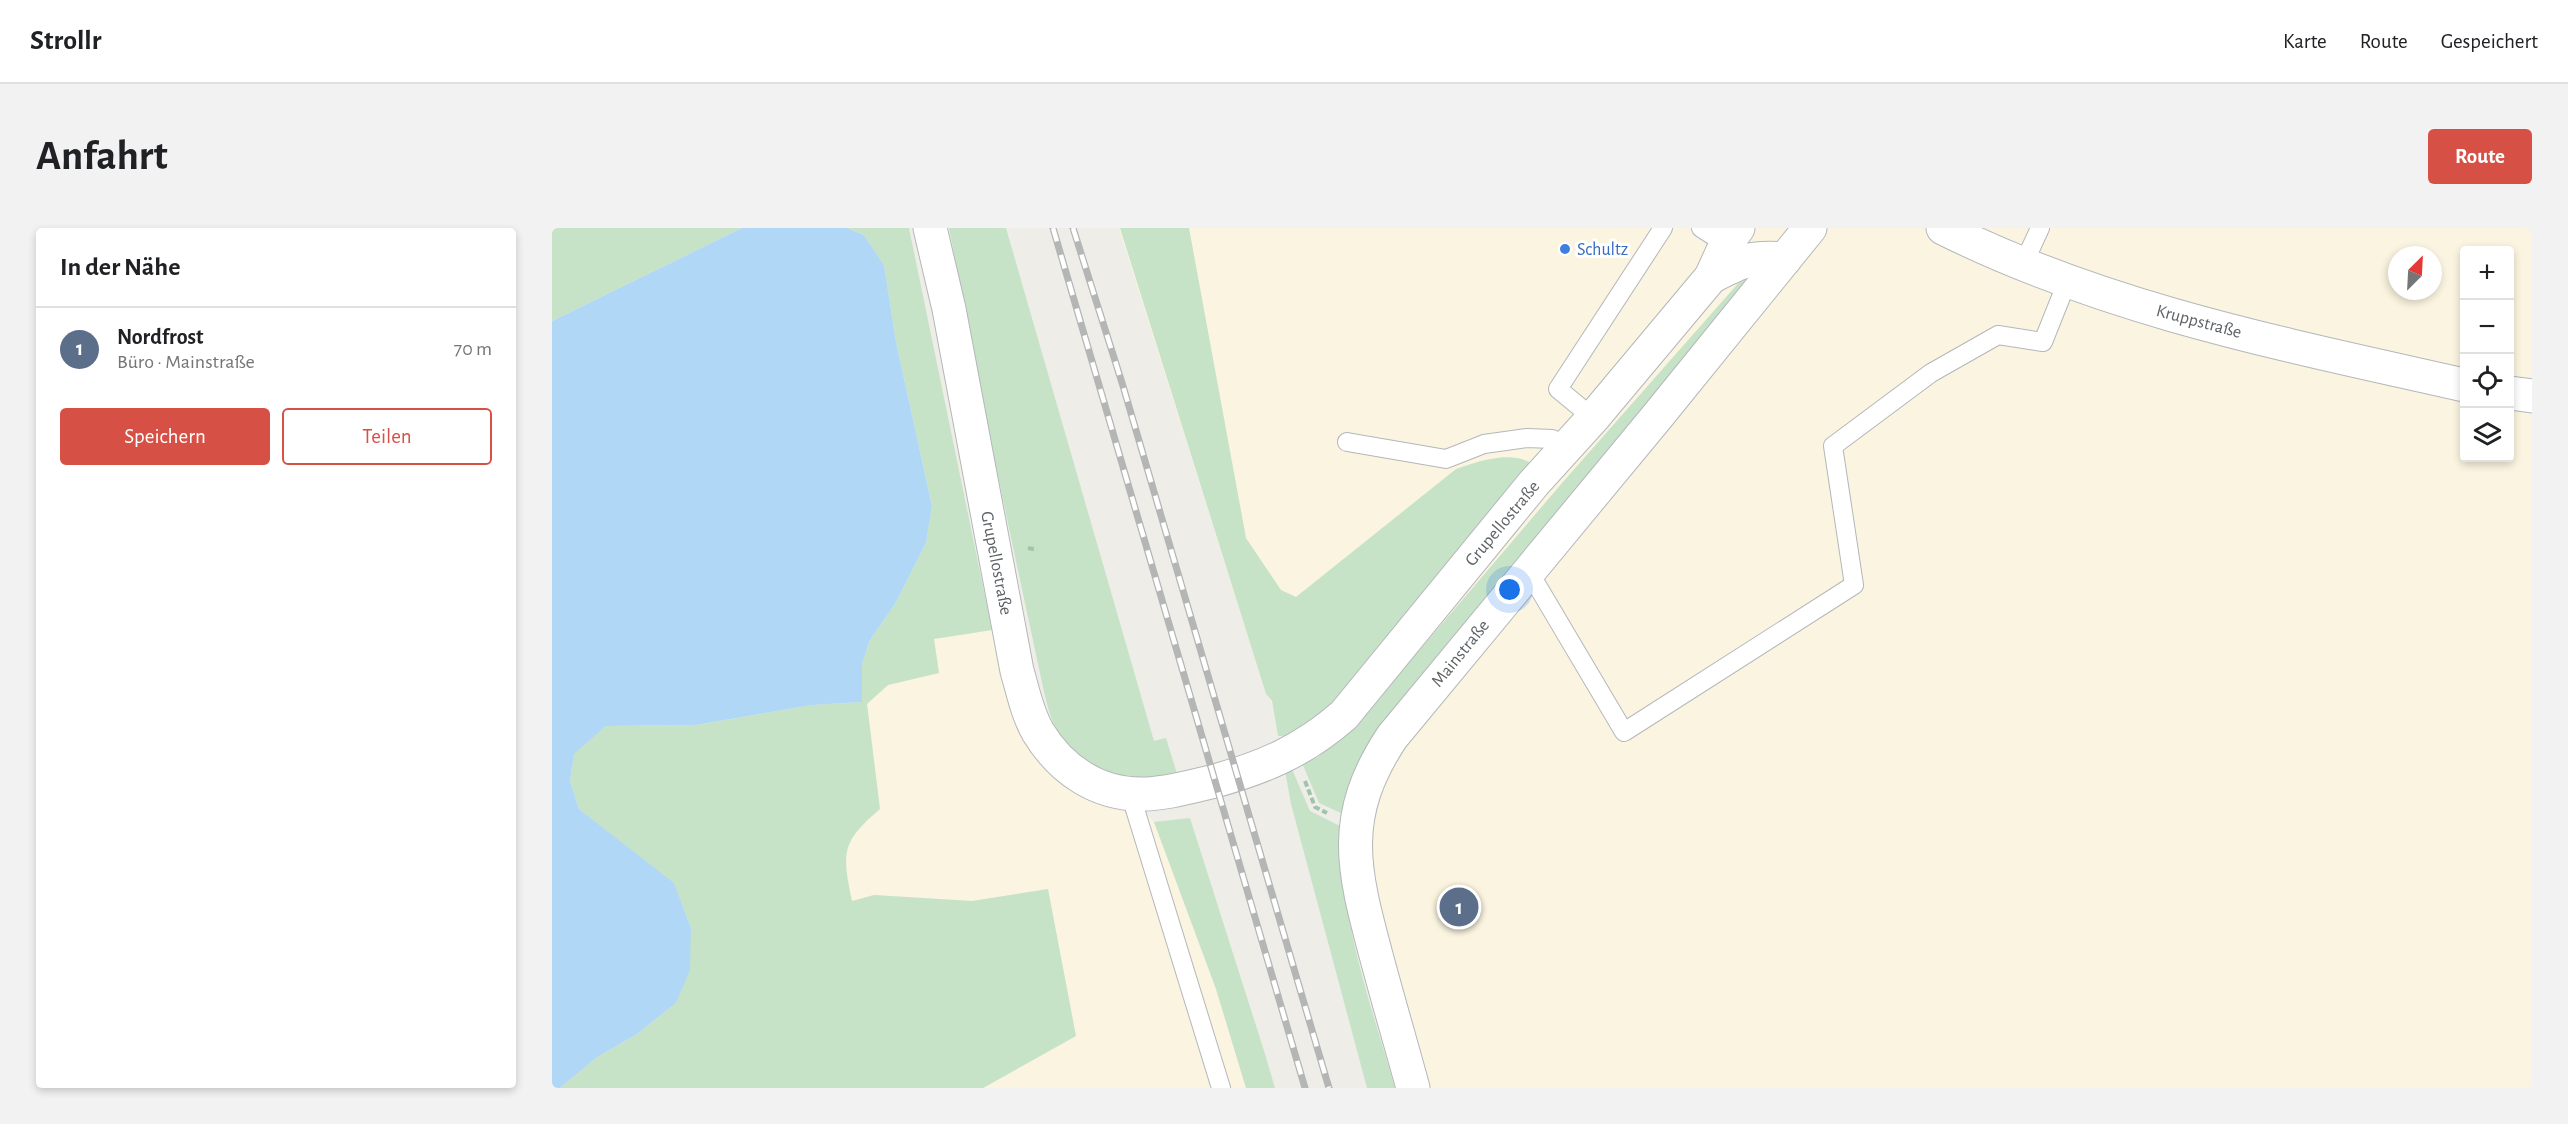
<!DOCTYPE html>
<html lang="de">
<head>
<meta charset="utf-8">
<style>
	:root { --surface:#fff; --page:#f2f2f2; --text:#202124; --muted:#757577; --line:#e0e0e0; --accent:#d75045 }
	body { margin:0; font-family:"Alegreya Sans",sans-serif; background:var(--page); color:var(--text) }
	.controls { position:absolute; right:18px; top:18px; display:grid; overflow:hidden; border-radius:6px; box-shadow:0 3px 9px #0003 }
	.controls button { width:54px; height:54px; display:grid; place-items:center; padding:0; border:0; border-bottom:2px solid var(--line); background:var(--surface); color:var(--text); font:30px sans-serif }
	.compass { position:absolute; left:1836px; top:18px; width:54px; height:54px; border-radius:50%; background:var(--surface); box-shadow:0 3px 9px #0003; rotate:24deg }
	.you { position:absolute; left:958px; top:362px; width:21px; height:21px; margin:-15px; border:4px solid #fff; border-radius:50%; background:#1a73e8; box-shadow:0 0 0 9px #1a73e833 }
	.badge { display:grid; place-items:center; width:39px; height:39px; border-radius:50%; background:var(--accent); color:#fff; font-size:20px; font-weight:700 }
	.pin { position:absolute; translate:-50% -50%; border:3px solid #fff; box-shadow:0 2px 6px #0006 }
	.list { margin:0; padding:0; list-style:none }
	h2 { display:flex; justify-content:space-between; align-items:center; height:78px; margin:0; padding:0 24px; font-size:26px }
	h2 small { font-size:20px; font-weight:400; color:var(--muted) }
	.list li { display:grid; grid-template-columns:39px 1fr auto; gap:18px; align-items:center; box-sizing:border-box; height:84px; padding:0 24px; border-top:2px solid var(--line) }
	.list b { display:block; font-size:22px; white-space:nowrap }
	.list p { margin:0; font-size:20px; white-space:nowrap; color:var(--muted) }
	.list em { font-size:20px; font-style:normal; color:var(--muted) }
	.actions { display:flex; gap:12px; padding:18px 24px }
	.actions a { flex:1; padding:14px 0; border:2px solid var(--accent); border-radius:6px; text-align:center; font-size:21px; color:var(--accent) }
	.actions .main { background:var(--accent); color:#fff }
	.icon { flex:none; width:33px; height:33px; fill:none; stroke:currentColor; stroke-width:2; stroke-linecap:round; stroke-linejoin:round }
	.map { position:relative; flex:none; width:1980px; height:860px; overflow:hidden; border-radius:6px }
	header { display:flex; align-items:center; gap:36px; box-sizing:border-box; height:84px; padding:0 30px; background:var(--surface); border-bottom:2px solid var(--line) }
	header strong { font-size:28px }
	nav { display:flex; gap:33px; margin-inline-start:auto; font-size:21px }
	.intro { display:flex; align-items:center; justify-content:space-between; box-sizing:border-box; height:144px; padding:0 36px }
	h1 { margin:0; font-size:42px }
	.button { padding:15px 27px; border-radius:6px; background:var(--accent); color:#fff; font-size:21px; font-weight:700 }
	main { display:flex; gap:36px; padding:0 36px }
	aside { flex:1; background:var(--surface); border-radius:6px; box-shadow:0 3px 9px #0003 }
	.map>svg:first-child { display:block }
	.commercial { fill:#faf4e0; fill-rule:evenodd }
	.green { fill:#c7e3c7 }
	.water { fill:#b0d8f6 }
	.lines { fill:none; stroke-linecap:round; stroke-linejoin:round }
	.service-casing { stroke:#b4b7ba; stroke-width:20 }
	.minor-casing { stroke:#b4b7ba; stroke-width:35 }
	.tertiary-casing { stroke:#b4b7ba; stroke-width:35 }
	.path { stroke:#a0c4ab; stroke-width:4; stroke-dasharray:6 3; stroke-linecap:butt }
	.service { stroke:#fff; stroke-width:18 }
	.minor { stroke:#fff; stroke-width:33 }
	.tertiary { stroke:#fff; stroke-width:33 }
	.rail-casing { stroke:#b4b5b5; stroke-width:7 }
	.rail { stroke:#fff; stroke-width:4.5; stroke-dasharray:14; stroke-linecap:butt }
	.shop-dot { fill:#3f7fe0; stroke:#fff; stroke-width:2 }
	.labels { text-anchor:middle; stroke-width:6; stroke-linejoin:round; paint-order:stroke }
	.shop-label { font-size:18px; fill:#366cbe; stroke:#fff; text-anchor:start }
	.street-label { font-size:18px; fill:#5e6265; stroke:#fff }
</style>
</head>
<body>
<header>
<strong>Strollr</strong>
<nav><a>Karte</a><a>Route</a><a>Gespeichert</a></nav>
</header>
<div class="intro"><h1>Anfahrt</h1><a class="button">Route</a></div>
<main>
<aside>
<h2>In der Nähe<small></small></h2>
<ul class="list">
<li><span class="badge" style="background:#5c6f8a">1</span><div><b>Nordfrost</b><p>Büro · Mainstraße</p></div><em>70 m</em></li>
</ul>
<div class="actions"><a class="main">Speichern</a><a>Teilen</a></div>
</aside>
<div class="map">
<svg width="1980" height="860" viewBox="0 0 1980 860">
	<rect width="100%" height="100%" fill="#efede7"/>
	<g class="commercial">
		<path d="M567 0H1980V860H878L793 587 714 466ZM1912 22H1958V230H1912ZM1845 27H1881V63H1845Z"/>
		<polygon points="440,402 458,471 534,568 568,583 595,586 602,594 664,761 694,860 431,860 524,808 496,662 420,673 322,667 300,674 292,638 296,617 307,599 328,581 315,476 336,457 387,445 382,411"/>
	</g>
	<g class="green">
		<polygon points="0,0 190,0 0,93"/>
		<path d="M295 0H357L440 402 382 411 387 445 336 457 315 476 328 581C289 614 290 625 300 673L322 667 420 673 496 661 524 808 431 860H8L44 830 85 806 124 775 139 700 122 656 27 581 18 553 22 525 54 498 144 497 260 477 310 474V436L318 412 343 376 374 315 380 278 344 114 332 37 312 7Z"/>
		<path d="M397 0H454L602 513 614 510 626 549C576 555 527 545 502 496 497 486 495 475 492 464L439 216Z"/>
		<path d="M568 0H637L694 310 729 362 744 369 904 241C926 233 964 220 984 239L763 495 737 508H726L720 473 714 466Z"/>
		<polygon points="1197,43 1201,46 793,587 767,575 750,535 766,529 801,500 1010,255"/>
		<path d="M739 539 758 583 790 599C786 688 819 776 843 860H815L739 576 733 543Z"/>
		<polygon points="638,590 713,826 723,860 694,860 664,761 602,594"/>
	</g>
	<polygon class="water" points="190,0 295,0 312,7 332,37 344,114 380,278 374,315 343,376 318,412 310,436 310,474 260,477 144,497 54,498 22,526 18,553 27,581 122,655 139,700 138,742 124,775 85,806 44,830 8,860 0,860 0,93"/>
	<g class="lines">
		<defs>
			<g id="service">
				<polyline points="1149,0 1174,16"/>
				<polyline points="1471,37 1488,0"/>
				<polyline points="1041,190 1006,161 1111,0"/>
				<polyline points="795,214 894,231 932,216 975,210 1000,211 1015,218"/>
				<polyline points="976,342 1072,504 1302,357 1281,218 1379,145 1446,107 1491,114 1515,54"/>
				<polyline points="578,565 669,860"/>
			</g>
			<g id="minor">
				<path d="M378 0 397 81 465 443C471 463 475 485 486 504 509 542 546 567 591 566 613 566 637 559 659 554 711 540 751 523 792 487L982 255 1041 190 1159 49 1174 16 1186 0"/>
				<path d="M1159 49C1190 33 1198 28 1233 31"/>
				<path d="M861 860C849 816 836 772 824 727 801 641 787 589 840 509L1104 190 1258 0"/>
			</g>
			<g id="tertiary">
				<path d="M1391 0C1555 82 1735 117 1912 157"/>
				<polyline points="1958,165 1980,168"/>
			</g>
		</defs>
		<use href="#service" class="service-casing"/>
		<use href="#minor" class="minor-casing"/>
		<use href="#tertiary" class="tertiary-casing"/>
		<g class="path">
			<polyline points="476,320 485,322"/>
			<polyline points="753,553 763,579 775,585"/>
		</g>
		<use href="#service" class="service"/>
		<use href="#minor" class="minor"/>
		<use href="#tertiary" class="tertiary"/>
		<defs>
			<g id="rail">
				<polyline points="501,0 753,860"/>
				<polyline points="521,0 571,158 777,860"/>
			</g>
		</defs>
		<use href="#rail" class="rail-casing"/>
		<use href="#rail" class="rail"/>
	</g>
	<circle class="shop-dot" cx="1013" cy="21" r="6"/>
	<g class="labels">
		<g class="shop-label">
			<text x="1025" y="27">Schultz</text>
		</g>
		<g class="street-label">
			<text transform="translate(1647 93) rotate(15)" y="6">Kruppstraße</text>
			<text transform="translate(950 295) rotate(-50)" y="6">Grupellostraße</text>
			<text transform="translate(445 335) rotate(79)" y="6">Grupellostraße</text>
			<text transform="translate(908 425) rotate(-51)" y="6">Mainstraße</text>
		</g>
	</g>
</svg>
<div class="controls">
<button>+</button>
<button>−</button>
<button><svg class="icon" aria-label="locate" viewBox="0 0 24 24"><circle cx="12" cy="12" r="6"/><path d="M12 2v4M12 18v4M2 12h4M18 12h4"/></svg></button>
<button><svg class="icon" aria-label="layers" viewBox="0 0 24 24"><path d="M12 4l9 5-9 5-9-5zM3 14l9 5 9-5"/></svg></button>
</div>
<svg class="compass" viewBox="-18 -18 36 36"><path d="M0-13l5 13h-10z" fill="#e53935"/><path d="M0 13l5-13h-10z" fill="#757577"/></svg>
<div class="you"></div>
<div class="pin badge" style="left:907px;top:679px;background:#5c6f8a">1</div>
</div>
</main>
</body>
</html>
